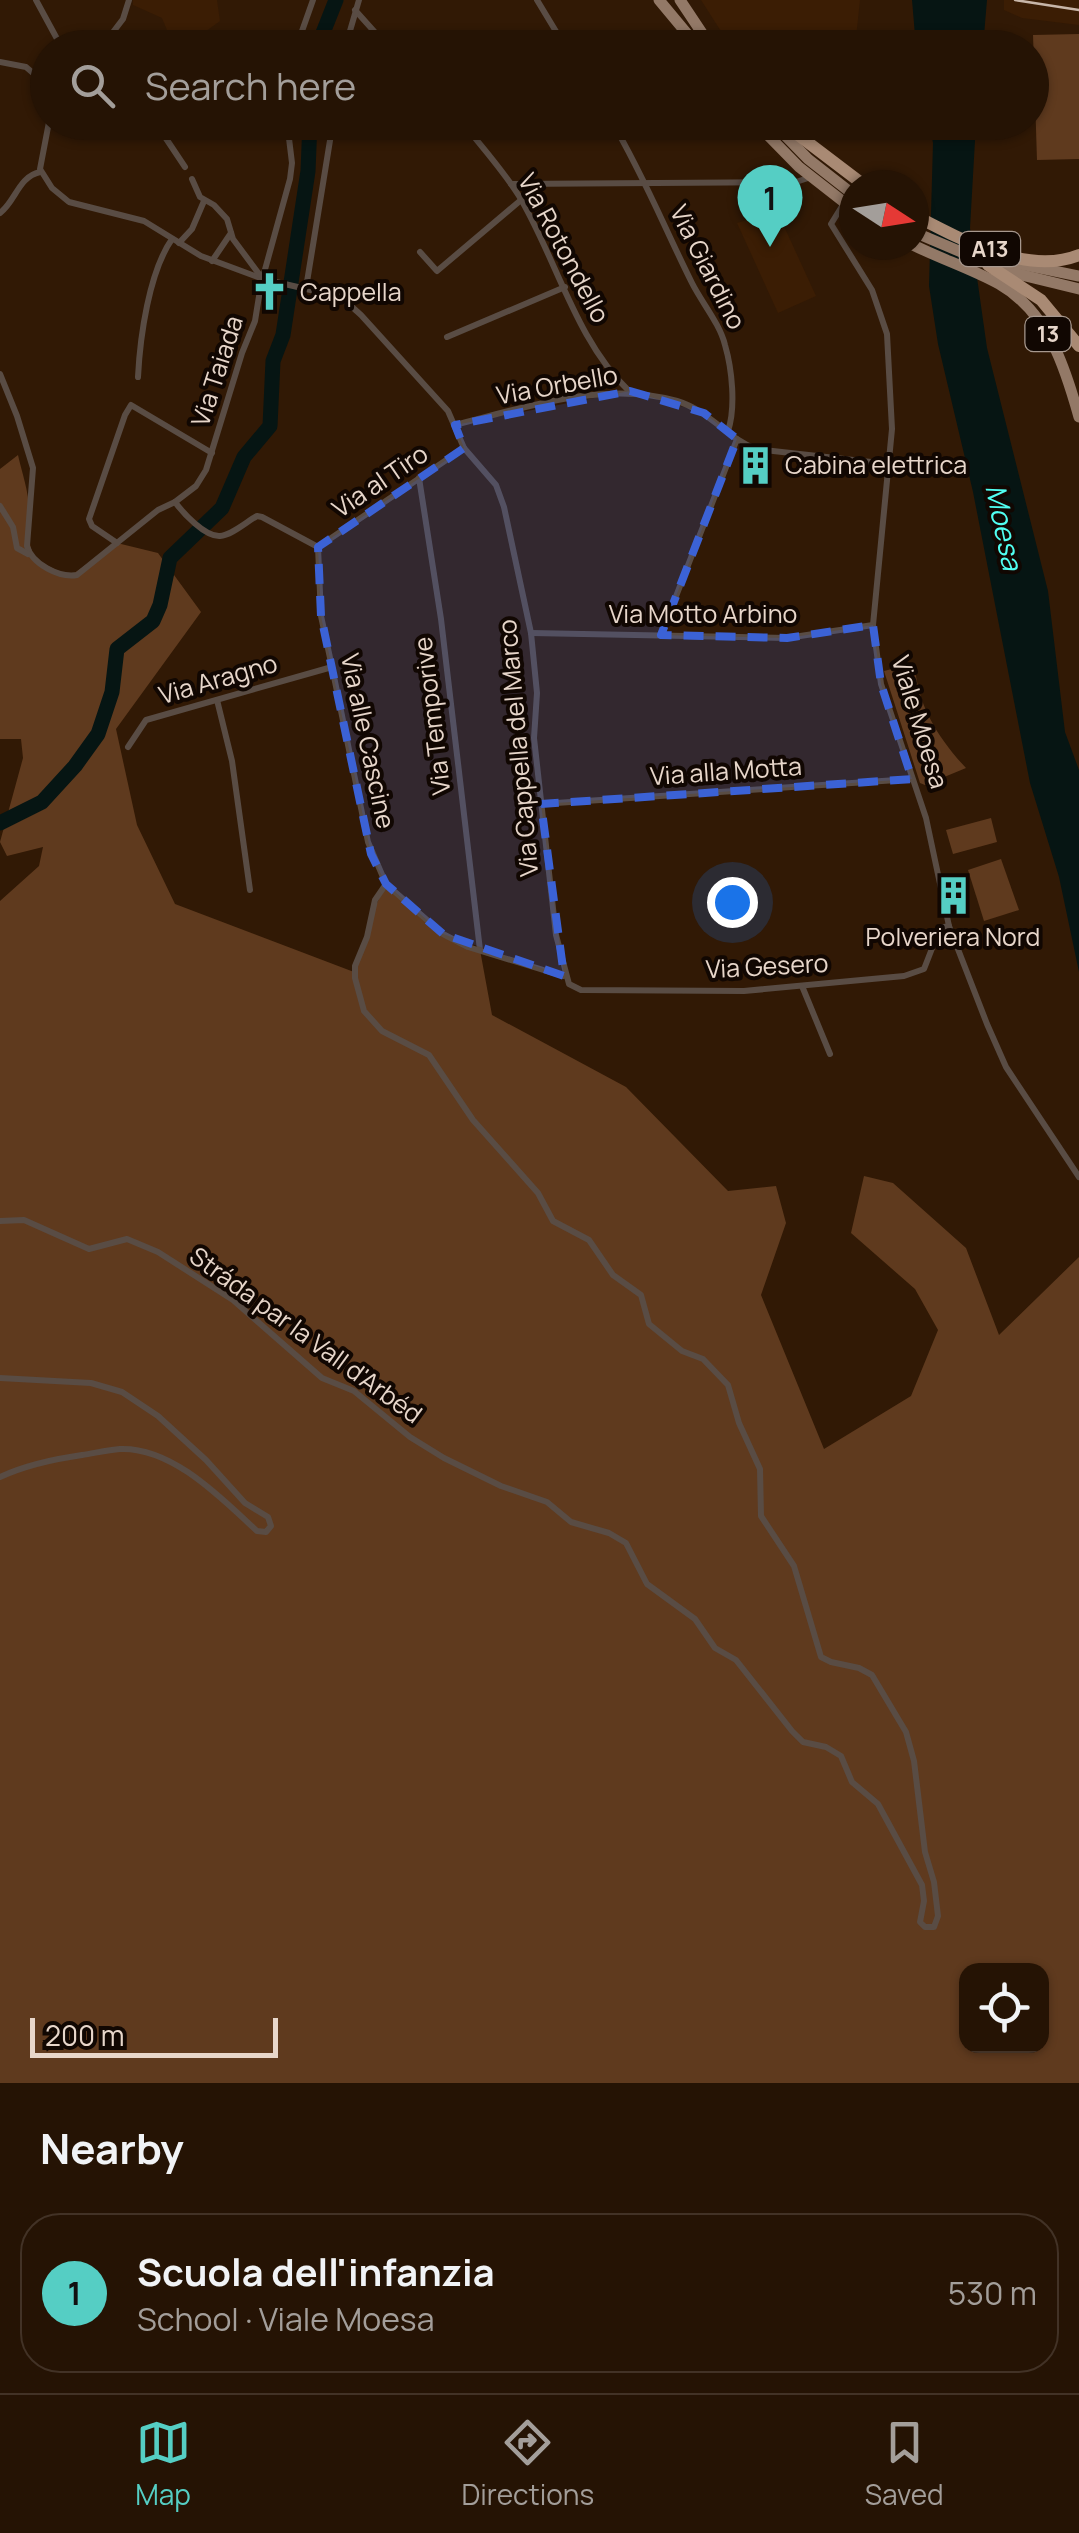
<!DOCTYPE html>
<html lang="en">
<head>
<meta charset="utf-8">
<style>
	:root { --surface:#251304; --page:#2d1c0e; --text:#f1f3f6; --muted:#a39e9a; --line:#423226; --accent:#55cec4 }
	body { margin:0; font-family:Manrope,sans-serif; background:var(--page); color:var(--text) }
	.controls { position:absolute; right:30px; bottom:30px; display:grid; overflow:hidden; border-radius:20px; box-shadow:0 2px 8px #0004 }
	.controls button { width:90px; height:90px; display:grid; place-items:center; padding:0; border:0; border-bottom:2px solid var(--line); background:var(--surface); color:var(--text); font:50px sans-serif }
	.compass { position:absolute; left:839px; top:170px; width:90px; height:90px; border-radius:50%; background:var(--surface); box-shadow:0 2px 8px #0004; rotate:102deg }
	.scale { position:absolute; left:30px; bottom:25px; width:248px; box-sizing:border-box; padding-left:10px; border:5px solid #e7d6ca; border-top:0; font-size:28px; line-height:35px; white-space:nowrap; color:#e7d6ca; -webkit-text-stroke:8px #110702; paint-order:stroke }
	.you { position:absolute; left:732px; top:902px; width:35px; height:35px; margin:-25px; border:8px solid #fff; border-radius:50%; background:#1a73e8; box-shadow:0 0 0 15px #1a73e833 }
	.badge { display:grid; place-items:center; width:65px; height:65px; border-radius:50%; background:var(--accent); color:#111; font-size:32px; font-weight:700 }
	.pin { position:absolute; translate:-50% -82px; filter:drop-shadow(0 2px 5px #0008) }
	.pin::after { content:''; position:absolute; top:52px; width:35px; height:30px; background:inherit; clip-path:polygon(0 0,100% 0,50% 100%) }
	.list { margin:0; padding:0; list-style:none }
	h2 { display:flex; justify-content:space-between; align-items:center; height:130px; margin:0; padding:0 40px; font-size:42px }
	h2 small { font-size:32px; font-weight:400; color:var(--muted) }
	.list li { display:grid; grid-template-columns:65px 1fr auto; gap:30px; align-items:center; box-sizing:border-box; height:160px; margin:0 20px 20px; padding:0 20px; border:2px solid var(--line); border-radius:40px }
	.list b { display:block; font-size:38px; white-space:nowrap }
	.list p { margin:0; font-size:32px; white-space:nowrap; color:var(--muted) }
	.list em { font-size:32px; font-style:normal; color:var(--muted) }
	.icon { flex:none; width:55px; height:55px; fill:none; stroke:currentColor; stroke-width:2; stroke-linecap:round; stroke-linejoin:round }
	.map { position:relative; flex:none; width:1079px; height:2083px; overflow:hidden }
	.search { position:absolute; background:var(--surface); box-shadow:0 2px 8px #0004; left:30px; right:30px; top:30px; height:110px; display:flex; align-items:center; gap:25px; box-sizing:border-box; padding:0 35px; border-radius:55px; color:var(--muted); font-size:38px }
	.sheet { height:310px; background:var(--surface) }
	nav { display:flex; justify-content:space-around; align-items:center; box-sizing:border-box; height:140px; border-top:2px solid var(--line); background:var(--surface); font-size:28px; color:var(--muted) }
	nav a { display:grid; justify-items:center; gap:5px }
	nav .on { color:var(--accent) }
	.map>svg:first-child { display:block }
	.built { fill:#3b1d04 }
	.green { fill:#5f3a1e; fill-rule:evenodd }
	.water { fill:#061513 }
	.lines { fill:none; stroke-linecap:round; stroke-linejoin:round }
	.river { stroke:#061513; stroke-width:15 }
	.minor { stroke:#594c44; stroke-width:6 }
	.primary { stroke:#937967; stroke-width:11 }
	.motorway { stroke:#a98a74; stroke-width:12 }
	.rail { stroke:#c8b6a9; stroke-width:2.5 }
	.marked { fill:#3b62d6; fill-opacity:0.2; stroke:#3b62d6; stroke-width:8; stroke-dasharray:20 12; stroke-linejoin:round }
	.labels { text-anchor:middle; stroke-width:8; stroke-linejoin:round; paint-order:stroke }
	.shield { fill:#110702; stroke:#a7988e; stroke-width:2.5 }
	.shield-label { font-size:22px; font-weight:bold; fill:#e7d6ca }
	.street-label { font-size:25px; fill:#e7d6ca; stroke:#110702 }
	.poi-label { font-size:25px; fill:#e7d6ca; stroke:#110702; text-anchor:start }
	.water-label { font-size:28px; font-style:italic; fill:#50fef1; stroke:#110702 }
</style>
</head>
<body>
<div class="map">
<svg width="1079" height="2083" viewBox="0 0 1079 2083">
	<rect width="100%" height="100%" fill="#311905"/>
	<g class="built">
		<polygon points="133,0 217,0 220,21 191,42 188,39 174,47 162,18 133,5"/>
		<polygon points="701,0 860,0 855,47 731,47"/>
		<polygon points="1004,0 1079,0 1079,25 1022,18 1004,10"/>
		<polygon points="777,211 816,296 778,313 737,223"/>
	</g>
	<g class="green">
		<polygon points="1079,34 1079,159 1037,160 1033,35"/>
		<path d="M18 455C22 473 29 492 29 511 30 557 25 556 70 576L117 543 158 553 201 612 116 729 137 825 175 904 354 972C365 942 371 912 386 884L443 934 480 950 492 1015 626 1087 728 1191 776 1186 786 1223 761 1295 824 1449 911 1396 938 1330 915 1289 851 1233 864 1176 893 1183 966 1248 999 1335 1079 1257V2083H0V901L39 866 43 847 7 856 0 842 23 758 21 739H0V469ZM966 1970H1042V2046H966Z"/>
		<path d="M915 663C916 704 939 739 966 768L925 785 920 783 884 671Z"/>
		<polygon points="991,818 997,842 953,854 946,830"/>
		<polygon points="1001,859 1019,910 984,921 968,870"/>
	</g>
	<g class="water">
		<polygon points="912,0 987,0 983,47 916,47"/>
		<polygon points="929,123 976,123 970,228 987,348 1048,591 1065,732 1079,770 1079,972 1059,877 1030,783 973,492 938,344 929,286 933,143"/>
	</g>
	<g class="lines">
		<g class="river">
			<polyline points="317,48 336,0"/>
			<polyline points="0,823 42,802 75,766 98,734 112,692 117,649 153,621 160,605 170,558 222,508 244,457 270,426 273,361 283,335 308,171 310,122"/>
		</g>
		<g class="minor">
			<polyline points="36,0 62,48"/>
			<polyline points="537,0 566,48"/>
			<polyline points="355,10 389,48"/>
			<polyline points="101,48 123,19 129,0"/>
			<polyline points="296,48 313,0"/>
			<polyline points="345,48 359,0"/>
			<polyline points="0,62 26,67 48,86"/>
			<polyline points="49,122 40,169 52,188 69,202 144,221 201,256 263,279 341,297 361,315 448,411 464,448 496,485 504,507 531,633 537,693 534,738 556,935 569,984 581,990 744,991 904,976 924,969 940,928 949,926"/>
			<polyline points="155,122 185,167"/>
			<path d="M287 122 292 163 290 179 261 284 255 321 242 353 206 470 196 486 175 502C183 513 205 537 220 536 232 535 246 522 257 516L262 517 318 547"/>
			<path d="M462 122C481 146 503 170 519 196 556 258 576 341 629 391"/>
			<path d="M612 122C643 174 665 229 692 283 702 303 720 324 725 345 732 369 736 407 728 431"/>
			<polyline points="192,179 200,197 214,205 227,219 233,239 262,278"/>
			<polyline points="511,184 796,182 811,177"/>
			<polyline points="844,203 831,224 872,290 887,334 892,429 873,625 881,684 926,818 949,926 987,1024 1006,1067 1079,1177"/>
			<path d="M0 213C16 201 18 177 40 172"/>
			<polyline points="179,243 192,229 204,201"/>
			<polyline points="420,252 437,271 521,200"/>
			<polyline points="212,261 231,233"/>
			<polyline points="306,288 333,122"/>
			<polyline points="447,337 565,287"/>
			<path d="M0 374 17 416 33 468 27 546C32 564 59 578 77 575L158 510 175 502"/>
			<path d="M138 377C140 337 149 272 172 239"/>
			<path d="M455 425C526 407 605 380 677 401 710 411 728 439 756 449L889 464"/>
			<polyline points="419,478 441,619 480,950"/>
			<polyline points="0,506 13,527 17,548 28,554"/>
			<polyline points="117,543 92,526 89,519 125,415 131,405 212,453"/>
			<polyline points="318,547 321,616 332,667 368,842 386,884 443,934 468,947 563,976"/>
			<polyline points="318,547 464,448"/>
			<polyline points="531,633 787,638 873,625"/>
			<polyline points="661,635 737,439"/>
			<polyline points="217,700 232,761 250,890"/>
			<polyline points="128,747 146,720 332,667"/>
			<polyline points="541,804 912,779"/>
			<polyline points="802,986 830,1054"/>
			<polyline points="0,1221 24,1220 89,1249 127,1239 158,1252 233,1300 322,1378 354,1391 410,1437 444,1458 501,1486 547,1502 571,1522 609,1533 626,1543 647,1584 695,1619 715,1648 736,1660 792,1731 803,1742 826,1747 841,1756 852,1782 878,1804 922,1885 924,1901 920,1922 925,1927 934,1927 938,1916 934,1882 925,1852 914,1761 906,1732 872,1675 859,1668 831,1662 821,1657 794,1566 761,1516 760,1469 739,1423 728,1385 703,1359 682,1351 649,1324 641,1295 613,1275 589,1240 553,1221 538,1193 473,1120 429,1055 382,1031 364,1011 355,978 355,966 367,937 375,900 386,884"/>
			<path d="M0 1378 91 1383 122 1392 158 1416 206 1460 245 1503 268 1517 271 1526 266 1532 257 1531C222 1499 173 1447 120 1449 108 1450 95 1453 82 1455 54 1459 26 1465 0 1477"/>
		</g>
		<g class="primary">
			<polyline points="659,0 699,48"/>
			<polyline points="680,0 712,48"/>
			<polyline points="755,122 799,167 854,210"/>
			<polyline points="772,122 808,159 854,195"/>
			<polyline points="914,232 1006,271 1079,289"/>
			<path d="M913 245C941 259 972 269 999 284 1048 312 1065 367 1079 417"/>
			<polyline points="1010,262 1079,276"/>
		</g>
		<g class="motorway">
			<polyline points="789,128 864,185"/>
			<path d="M914 215C960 239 1027 276 1079 255"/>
			<polyline points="988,265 1041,300 1079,346"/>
		</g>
		<polyline class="rail" points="1015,0 1079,10"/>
	</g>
	<path class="marked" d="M630 391 704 413 737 439 661 635 787 638 873 625 881 684 912 779 541 804 564 976 443 934 386 884 371 854 321 616 318 547 464 448 455 425Z"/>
	<defs>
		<symbol id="church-bare" viewBox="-9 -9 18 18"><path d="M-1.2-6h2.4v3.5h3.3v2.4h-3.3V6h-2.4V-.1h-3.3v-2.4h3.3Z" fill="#55cec4" stroke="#110702" stroke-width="2.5" paint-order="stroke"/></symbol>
		<symbol id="building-bare" viewBox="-9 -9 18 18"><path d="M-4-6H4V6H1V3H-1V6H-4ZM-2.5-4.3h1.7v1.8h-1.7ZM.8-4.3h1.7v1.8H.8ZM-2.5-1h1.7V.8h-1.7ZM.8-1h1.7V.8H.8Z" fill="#55cec4" stroke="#110702" stroke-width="2.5" paint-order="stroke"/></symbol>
	</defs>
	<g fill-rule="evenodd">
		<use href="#church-bare" x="242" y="264" width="55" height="55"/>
		<use href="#building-bare" x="728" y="438" width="55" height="55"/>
		<use href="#building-bare" x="926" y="868" width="55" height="55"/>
	</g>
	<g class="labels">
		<g class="shield">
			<rect x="960" y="232" width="60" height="34" rx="8"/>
			<rect x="1025.5" y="317" width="45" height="34" rx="8"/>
		</g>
		<g class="shield-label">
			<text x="990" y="257">A13</text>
			<text x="1048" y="342">13</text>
		</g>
		<g class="street-label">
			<text transform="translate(564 248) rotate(62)" y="9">Via Rotondello</text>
			<text transform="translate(708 267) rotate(63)" y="9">Via Giardino</text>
			<text transform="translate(217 371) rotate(-72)" y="9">Via Taiada</text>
			<text transform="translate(557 385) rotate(-10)" y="9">Via Orbello</text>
			<text transform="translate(380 481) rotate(-34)" y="9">Via al Tiro</text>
			<text x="703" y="623">Via Motto Arbino</text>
			<text transform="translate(218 679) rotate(-16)" y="9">Via Aragno</text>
			<text transform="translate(432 716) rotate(-97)" y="9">Via Temporive</text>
			<text transform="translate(920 722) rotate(73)" y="9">Viale Moesa</text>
			<text transform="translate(368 741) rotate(78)" y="9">Via alle Cascine</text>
			<text transform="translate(518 748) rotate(-95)" y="9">Via Cappella del Marco</text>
			<text transform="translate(726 771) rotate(-4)" y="9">Via alla Motta</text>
			<text transform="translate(767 966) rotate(-3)" y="9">Via Gesero</text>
			<text transform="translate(306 1335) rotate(36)" y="9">Stráda par la Vall d'Arbéd</text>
		</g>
		<g class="poi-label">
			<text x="300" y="301">Cappella</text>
			<text x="785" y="474">Cabina elettrica</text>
			<text x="953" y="946" text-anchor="middle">Polveriera Nord</text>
		</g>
		<g class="water-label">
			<text transform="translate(1004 527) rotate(78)" y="10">Moesa</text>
		</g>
	</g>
</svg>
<div class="controls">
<button><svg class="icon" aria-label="locate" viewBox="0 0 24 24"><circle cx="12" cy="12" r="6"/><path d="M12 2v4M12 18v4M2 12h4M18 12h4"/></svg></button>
</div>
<svg class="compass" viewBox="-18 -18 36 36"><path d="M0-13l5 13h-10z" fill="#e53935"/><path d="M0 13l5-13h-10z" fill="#a39e9a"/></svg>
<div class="scale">200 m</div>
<div class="you"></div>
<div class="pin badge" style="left:770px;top:247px">1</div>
<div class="search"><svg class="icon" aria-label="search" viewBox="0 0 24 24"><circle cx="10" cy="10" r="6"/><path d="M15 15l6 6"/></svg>Search here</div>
</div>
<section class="sheet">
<h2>Nearby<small></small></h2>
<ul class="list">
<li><span class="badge">1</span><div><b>Scuola dell'infanzia</b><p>School · Viale Moesa</p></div><em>530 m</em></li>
</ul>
</section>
<nav>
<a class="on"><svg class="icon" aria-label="map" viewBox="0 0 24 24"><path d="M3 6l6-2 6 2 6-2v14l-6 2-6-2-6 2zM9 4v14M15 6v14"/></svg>Map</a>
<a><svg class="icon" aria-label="directions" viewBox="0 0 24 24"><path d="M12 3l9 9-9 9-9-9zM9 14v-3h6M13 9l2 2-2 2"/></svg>Directions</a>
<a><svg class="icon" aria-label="saved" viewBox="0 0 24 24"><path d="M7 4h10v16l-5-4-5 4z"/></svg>Saved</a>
</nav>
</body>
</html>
